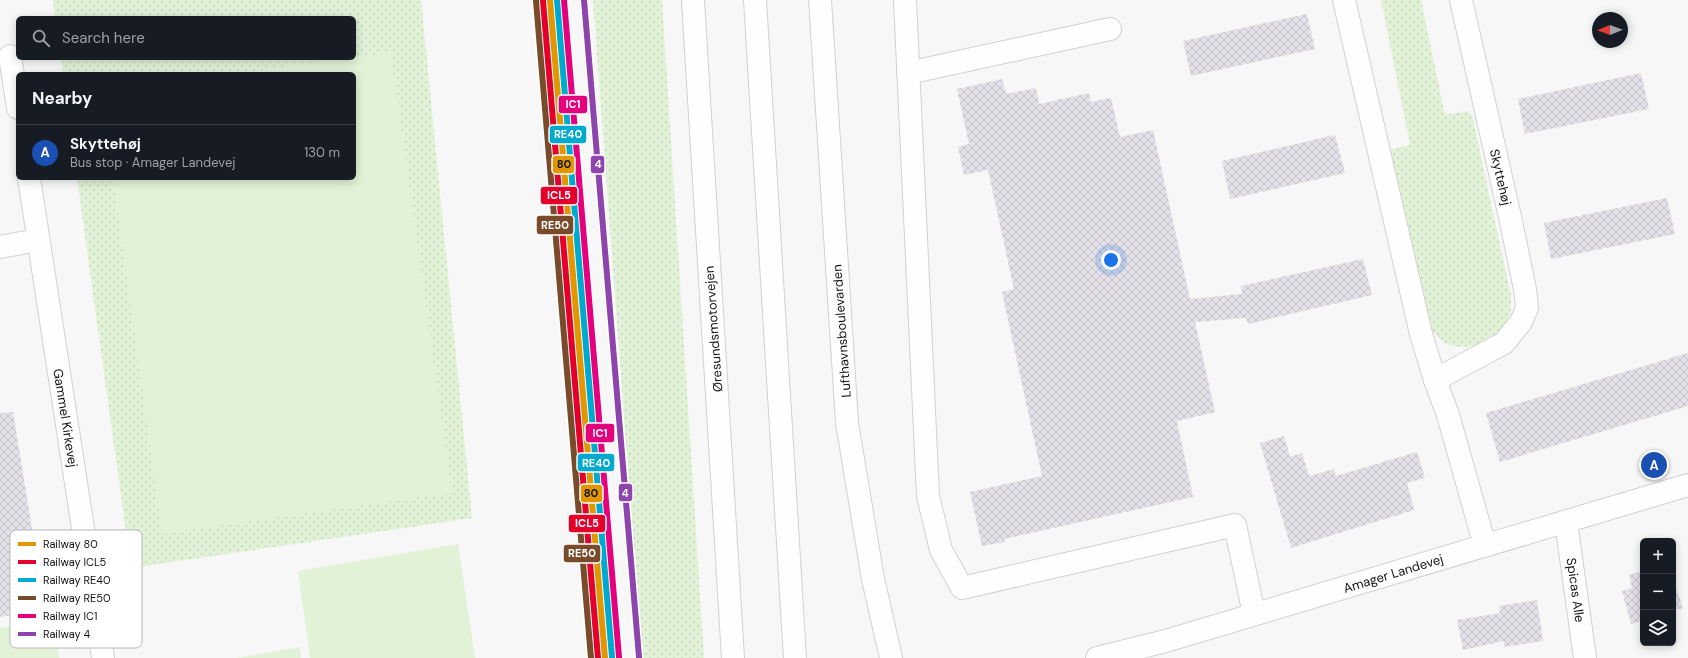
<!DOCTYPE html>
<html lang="en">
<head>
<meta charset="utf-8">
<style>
	:root { --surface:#171b24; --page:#242831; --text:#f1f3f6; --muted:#9ea1a6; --line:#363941; --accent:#0f766e }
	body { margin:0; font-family:"DM Sans",sans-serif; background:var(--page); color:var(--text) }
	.controls { position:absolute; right:12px; bottom:12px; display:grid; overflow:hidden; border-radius:6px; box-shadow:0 2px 10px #0003 }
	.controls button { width:36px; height:36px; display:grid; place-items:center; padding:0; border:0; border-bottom:1px solid var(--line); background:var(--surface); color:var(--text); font:20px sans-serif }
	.compass { position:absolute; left:1592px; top:12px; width:36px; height:36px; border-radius:50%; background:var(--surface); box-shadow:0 2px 10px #0003; rotate:269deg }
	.you { position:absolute; left:1111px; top:260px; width:14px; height:14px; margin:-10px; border:3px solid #fff; border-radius:50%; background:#1a73e8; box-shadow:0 0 0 6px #1a73e833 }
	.badge { display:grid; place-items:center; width:26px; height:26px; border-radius:50%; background:var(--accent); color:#fff; font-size:13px; font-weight:700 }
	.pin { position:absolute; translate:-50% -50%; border:2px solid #fff; box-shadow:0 1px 4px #0006 }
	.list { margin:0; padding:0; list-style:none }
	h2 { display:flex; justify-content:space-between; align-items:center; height:52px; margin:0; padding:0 16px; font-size:17px }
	h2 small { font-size:13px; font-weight:400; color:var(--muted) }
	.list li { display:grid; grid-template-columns:26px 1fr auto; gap:12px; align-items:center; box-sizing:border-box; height:56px; padding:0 16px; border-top:1px solid var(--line) }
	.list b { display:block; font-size:15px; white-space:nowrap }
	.list p { margin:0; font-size:13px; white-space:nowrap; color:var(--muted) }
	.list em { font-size:13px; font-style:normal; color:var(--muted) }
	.icon { flex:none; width:22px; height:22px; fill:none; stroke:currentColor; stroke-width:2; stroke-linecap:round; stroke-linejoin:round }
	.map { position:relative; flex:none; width:1688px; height:658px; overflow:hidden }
	.search { position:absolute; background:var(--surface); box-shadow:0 2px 10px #0003; left:16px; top:16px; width:340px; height:44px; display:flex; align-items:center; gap:10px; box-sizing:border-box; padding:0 14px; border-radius:6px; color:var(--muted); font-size:15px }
	.panel { position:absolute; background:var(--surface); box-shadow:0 2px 10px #0003; left:16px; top:72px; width:340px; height:108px; border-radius:6px }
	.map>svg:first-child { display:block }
	.green { fill:url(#green-dots) }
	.pitch { fill:#e1f2d7 }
	.building { fill:url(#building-cross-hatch) }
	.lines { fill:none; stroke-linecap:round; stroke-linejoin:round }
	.minor-casing { stroke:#d1d1d1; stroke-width:24 }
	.highway-casing { stroke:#d1d1d1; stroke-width:24 }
	.minor { stroke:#fefefe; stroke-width:22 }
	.highway { stroke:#fefefe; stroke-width:22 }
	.rail-1-casing { stroke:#fff; stroke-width:9 }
	.rail-2-casing { stroke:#fff; stroke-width:9 }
	.rail-3-casing { stroke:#fff; stroke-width:9 }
	.rail-4-casing { stroke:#fff; stroke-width:9 }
	.rail-5-casing { stroke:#fff; stroke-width:9 }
	.rail-6-casing { stroke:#fff; stroke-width:9 }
	.rail-1 { stroke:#e09702; stroke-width:6 }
	.rail-2 { stroke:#e4002b; stroke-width:6 }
	.rail-3 { stroke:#00a9ce; stroke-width:6 }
	.rail-4 { stroke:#7a4b2a; stroke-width:6 }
	.rail-5 { stroke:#e5007d; stroke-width:6 }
	.rail-6 { stroke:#8e44ad; stroke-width:6 }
	.labels { text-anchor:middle; stroke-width:3; stroke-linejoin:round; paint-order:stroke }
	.street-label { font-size:13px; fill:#121213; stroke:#fff }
	.key { fill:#fff; stroke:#b8b8b8; stroke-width:1 }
	.key-label { font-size:11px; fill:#121213 }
	.line-badge { stroke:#fff; stroke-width:1.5 }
	.badge-label { font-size:11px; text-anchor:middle; font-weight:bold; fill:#fff }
	.pale-badge-label { font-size:11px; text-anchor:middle; font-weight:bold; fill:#111 }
</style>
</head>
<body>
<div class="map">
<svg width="1688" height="658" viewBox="0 0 1688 658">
	<defs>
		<pattern id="green-dots" width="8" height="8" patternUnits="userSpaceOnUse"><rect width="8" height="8" fill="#e1f2d7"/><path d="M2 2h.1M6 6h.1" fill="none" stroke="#c0ceb8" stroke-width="1.8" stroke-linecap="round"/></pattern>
		<pattern id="building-cross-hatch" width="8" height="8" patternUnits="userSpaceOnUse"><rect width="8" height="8" fill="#e5e1e9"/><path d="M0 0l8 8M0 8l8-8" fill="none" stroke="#c3c0c7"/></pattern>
	</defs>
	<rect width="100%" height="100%" fill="#f7f7f7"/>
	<g class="green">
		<polygon points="53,0 421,0 472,518 131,568 77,178 354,178 354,74 63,74 61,58 354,58 354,18 55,18"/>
		<polygon points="593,0 662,0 704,658 642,658"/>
		<path d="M1381 0H1421L1445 115 1466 111 1472 115 1511 296C1511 302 1511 309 1510 315 1505 338 1476 350 1453 346 1442 344 1434 333 1428 325L1386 150 1410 145Z"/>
	</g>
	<g class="pitch">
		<polygon points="391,52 452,493 162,534 113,178 354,178 354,74 232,74"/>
		<polygon points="458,544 475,658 310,658 298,571"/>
		<polygon points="53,619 59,658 0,658 0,628"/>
		<polygon points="300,647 301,658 237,658"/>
	</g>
	<g class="building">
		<polygon points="1307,14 1315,49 1191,76 1183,41"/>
		<polygon points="1641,73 1649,109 1525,134 1518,99"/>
		<polygon points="1002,79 1006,94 1036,88 1039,104 1089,93 1091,102 1111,98 1120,137 1153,130 1190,299 1242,294 1241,286 1363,259 1372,295 1248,324 1246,318 1195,322 1215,412 1177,421 1193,497 1004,539 1005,542 982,546 970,492 1042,476 1002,292 1014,289 988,170 964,175 958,147 969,144 957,89"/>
		<polygon points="1335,135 1345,173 1230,199 1222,161"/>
		<polygon points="1667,198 1675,234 1551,259 1544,223"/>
		<polygon points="1688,353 1688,406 1500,462 1486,413"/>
		<polygon points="13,412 39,572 48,570 55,608 0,617 0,413"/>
		<polygon points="1284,436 1290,457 1302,453 1309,476 1334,469 1336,476 1417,452 1425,478 1407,483 1414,510 1291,548 1260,443"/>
		<polygon points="1643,571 1643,621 1631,624 1622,591 1632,588 1629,575"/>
		<polygon points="1673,578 1683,608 1673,611"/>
		<polygon points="1537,600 1543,641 1504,647 1504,641 1463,650 1457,620 1500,613 1499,606"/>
	</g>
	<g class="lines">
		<defs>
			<g id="minor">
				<polyline points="820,0 847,423 873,579 891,658"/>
				<polyline points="905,0 928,496 941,550 962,588 1235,525 1254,614"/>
				<polyline points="1344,0 1421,334 1435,380 1448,415 1485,546"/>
				<polyline points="10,56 18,108"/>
				<polyline points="908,73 1110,29"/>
				<polyline points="29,178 103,658"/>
				<polyline points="0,247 38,240"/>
				<polyline points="1435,380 1504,343 1521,322 1527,308 1525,289 1510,217 1461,0"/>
				<polyline points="1566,522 1585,658"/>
				<polyline points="1097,658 1162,642 1688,485"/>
			</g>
			<g id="highway">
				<polyline points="693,0 733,658"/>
				<polyline points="755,0 795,658"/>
			</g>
		</defs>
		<use href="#minor" class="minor-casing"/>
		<use href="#highway" class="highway-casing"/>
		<use href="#minor" class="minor"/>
		<use href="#highway" class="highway"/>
		<defs>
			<polyline id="rail-1" points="550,0 605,658"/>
			<polyline id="rail-2" points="543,1 598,658"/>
			<polyline id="rail-3" points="557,0 612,657"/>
			<polyline id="rail-4" points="536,1 591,658"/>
			<polyline id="rail-5" points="564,0 619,657"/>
			<polyline id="rail-6" points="584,0 639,657"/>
		</defs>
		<use href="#rail-1" class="rail-1-casing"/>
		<use href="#rail-2" class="rail-2-casing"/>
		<use href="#rail-3" class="rail-3-casing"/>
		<use href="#rail-4" class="rail-4-casing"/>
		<use href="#rail-5" class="rail-5-casing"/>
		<use href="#rail-6" class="rail-6-casing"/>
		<use href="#rail-1" class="rail-1"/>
		<use href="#rail-2" class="rail-2"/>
		<use href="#rail-3" class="rail-3"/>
		<use href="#rail-4" class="rail-4"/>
		<use href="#rail-5" class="rail-5"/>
		<use href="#rail-6" class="rail-6"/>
	</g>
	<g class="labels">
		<g class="street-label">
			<text transform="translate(1501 177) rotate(77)" y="5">Skyttehøj</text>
			<text transform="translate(713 329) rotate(-94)" y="5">Øresundsmotorvejen</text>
			<text transform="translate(841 331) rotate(-94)" y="5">Lufthavnsboulevarden</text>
			<text transform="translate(66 418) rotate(81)" y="5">Gammel Kirkevej</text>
			<text transform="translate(1393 573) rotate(-17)" y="5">Amager Landevej</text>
			<text transform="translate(1576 590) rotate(82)" y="5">Spicas Alle</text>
		</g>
	</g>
	<rect x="10" y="530" width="132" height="118" rx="6" class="key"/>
	<rect x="18" y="542" width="18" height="4" fill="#e09702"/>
	<rect x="18" y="560" width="18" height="4" fill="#e4002b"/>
	<rect x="18" y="578" width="18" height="4" fill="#00a9ce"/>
	<rect x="18" y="596" width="18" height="4" fill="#7a4b2a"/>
	<rect x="18" y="614" width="18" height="4" fill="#e5007d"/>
	<rect x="18" y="632" width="18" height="4" fill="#8e44ad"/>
	<g class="key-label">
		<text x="43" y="548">Railway 80</text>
		<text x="43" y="566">Railway ICL5</text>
		<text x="43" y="584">Railway RE40</text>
		<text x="43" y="602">Railway RE50</text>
		<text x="43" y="620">Railway IC1</text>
		<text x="43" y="638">Railway 4</text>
	</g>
	<g class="line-badge">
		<rect x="558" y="95" width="30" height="19" rx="4" fill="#e5007d"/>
		<rect x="549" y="125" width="38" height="19" rx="4" fill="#00a9ce"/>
		<rect x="590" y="155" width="15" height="19" rx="4" fill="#8e44ad"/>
		<rect x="552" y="155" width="23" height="19" rx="4" fill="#e09702"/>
		<rect x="540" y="186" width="38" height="19" rx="4" fill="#e4002b"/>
		<rect x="536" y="215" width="38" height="20" rx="4" fill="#7a4b2a"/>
		<rect x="585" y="423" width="30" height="20" rx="4" fill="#e5007d"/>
		<rect x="577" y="453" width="38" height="19" rx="4" fill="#00a9ce"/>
		<rect x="618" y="483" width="15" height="19" rx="4" fill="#8e44ad"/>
		<rect x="580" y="484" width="23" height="19" rx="4" fill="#e09702"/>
		<rect x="568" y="514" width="38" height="19" rx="4" fill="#e4002b"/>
		<rect x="563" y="544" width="38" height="19" rx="4" fill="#7a4b2a"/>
	</g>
	<g class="badge-label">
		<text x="573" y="108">IC1</text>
		<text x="568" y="138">RE40</text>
		<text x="598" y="168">4</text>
		<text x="559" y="199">ICL5</text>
		<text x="555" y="229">RE50</text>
		<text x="600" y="437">IC1</text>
		<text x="596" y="467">RE40</text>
		<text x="625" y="497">4</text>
		<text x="587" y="527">ICL5</text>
		<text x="582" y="557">RE50</text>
	</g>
	<g class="pale-badge-label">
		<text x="564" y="168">80</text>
		<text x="591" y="497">80</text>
	</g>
</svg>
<div class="controls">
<button>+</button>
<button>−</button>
<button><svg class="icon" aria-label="layers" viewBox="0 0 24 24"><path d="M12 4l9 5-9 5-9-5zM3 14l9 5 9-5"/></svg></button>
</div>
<svg class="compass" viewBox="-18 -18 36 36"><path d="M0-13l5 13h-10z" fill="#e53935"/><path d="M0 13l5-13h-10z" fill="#9ea1a6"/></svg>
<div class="you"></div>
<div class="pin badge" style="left:1654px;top:465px;background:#1a4fb4">A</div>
<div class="search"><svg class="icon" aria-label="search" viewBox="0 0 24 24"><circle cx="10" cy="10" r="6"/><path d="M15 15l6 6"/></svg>Search here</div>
<section class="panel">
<h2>Nearby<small></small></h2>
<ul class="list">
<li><span class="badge" style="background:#1a4fb4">A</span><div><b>Skyttehøj</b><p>Bus stop · Amager Landevej</p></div><em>130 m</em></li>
</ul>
</section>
</div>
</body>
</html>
